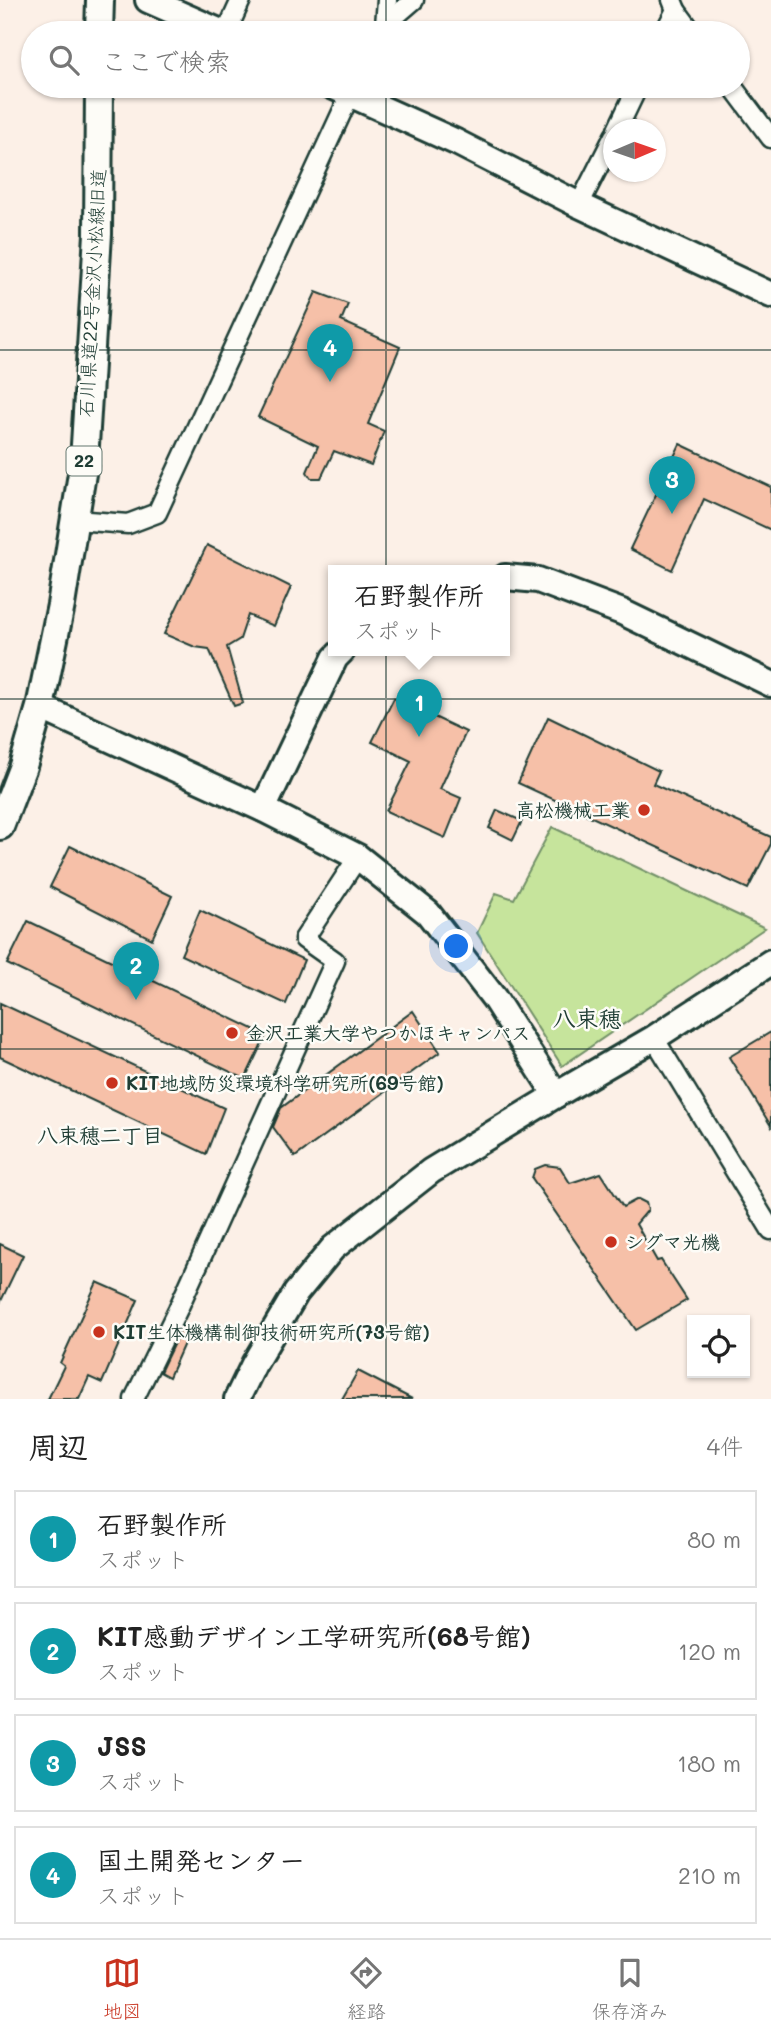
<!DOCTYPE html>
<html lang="ja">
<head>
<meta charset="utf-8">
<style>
	:root { --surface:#fff; --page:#f2f2f2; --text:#222; --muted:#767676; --line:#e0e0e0; --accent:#c8321e }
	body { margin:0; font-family:Mali,"Klee One",sans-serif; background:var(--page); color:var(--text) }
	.controls { position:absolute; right:21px; bottom:21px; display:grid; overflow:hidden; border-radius:0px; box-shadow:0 2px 5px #0004 }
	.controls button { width:63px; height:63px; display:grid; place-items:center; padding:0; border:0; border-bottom:2px solid var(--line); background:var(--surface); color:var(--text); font:35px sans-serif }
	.compass { position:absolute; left:603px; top:119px; width:63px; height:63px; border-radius:50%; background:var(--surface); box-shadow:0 2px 5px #0004; rotate:88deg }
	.you { position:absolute; left:457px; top:947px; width:24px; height:24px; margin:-18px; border:5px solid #fff; border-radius:50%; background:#1a73e8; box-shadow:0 0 0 10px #1a73e833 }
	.badge { display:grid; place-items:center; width:46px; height:46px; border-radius:50%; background:var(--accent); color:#fff; font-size:23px; font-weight:700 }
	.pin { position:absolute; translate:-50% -58px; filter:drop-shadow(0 2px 4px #0008) }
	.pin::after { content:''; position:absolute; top:37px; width:24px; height:21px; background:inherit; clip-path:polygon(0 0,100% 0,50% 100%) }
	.popup { position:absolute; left:328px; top:565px; width:182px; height:91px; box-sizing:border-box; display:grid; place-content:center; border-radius:0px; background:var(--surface); filter:drop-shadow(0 2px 5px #0005); font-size:23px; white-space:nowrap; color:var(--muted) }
	.popup b { font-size:26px; color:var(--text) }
	.popup::after { content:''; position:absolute; left:50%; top:100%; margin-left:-14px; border:14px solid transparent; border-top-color:var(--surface) }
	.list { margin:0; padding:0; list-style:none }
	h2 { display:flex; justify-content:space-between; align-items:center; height:91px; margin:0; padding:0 28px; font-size:30px }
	h2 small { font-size:23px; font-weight:400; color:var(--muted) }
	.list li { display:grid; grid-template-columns:46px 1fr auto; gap:21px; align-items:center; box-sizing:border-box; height:98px; margin:0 14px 14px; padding:0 14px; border:2px solid var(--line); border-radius:0px }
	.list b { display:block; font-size:26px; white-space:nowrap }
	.list p { margin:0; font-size:23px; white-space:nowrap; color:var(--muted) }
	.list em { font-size:23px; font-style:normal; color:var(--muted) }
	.icon { flex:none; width:38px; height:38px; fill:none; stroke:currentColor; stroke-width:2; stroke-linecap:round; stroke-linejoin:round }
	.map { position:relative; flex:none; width:771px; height:1399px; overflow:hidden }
	.search { position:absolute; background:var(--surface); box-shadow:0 2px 5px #0004; left:21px; right:21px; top:21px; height:77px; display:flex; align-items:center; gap:18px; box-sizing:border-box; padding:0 24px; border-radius:38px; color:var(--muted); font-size:26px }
	.sheet { height:539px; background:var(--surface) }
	nav { display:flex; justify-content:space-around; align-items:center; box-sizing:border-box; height:98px; border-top:2px solid var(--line); background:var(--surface); font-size:19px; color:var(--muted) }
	nav a { display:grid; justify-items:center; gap:4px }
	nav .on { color:var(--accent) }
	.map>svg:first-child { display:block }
	.green { fill:#c6e49c; stroke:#729068; stroke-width:2 }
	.building { fill:#f6c0a8; stroke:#1f3d34; stroke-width:2 }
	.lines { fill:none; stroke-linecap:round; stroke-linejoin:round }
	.street-casing { stroke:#1f3d34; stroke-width:23 }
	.secondary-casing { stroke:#1f3d34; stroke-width:30 }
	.primary-casing { stroke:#1f3d34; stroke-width:32 }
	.street { stroke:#fdfcf7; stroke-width:18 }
	.secondary { stroke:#fdfcf7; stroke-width:24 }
	.primary { stroke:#fdfcf7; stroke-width:26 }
	.grid { fill:none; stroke:#1f3d34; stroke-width:2; stroke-opacity:0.55 }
	.poi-dot { fill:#c8321e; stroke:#fdfcf7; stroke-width:2.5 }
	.labels { text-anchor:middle; stroke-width:5; stroke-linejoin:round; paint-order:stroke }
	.shield { fill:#fdfcf7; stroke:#62766e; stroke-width:2 }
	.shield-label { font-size:18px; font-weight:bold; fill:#1f3d34 }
	.street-label { font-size:19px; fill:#1f3d34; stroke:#fdfcf7 }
	.poi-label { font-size:19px; font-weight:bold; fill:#1f3d34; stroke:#fdfcf7; text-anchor:start }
	.neighbourhood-label { font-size:21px; font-weight:bold; fill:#1f3d34; stroke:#fdfcf7 }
	.quarter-label { font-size:23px; font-weight:bold; fill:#1f3d34; stroke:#fdfcf7 }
</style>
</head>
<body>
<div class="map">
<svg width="771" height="1399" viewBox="0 0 771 1399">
	<rect width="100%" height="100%" fill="#fcf0e7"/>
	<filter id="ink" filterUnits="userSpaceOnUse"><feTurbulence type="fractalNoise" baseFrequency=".0143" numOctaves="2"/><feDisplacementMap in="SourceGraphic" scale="14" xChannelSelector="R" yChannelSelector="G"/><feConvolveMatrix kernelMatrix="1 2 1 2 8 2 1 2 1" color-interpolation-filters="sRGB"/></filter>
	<g filter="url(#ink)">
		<polygon class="green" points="552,827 765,928 562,1066 477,933 496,893 514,899"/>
		<g class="building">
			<polygon points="316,292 348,304 341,321 400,347 368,424 384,431 371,465 334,451 321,478 311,478 307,472 318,446 258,417"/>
			<polygon points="680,444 771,487 771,530 704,499 672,570 630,549"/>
			<polygon points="207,545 291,587 274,626 248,615 240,639 227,647 243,703 234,706 209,649 195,647 164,634"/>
			<polygon points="394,698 466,732 440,789 461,798 445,838 386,811 411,761 372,742"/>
			<polygon points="548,717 659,771 653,784 771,837 771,844 748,889 518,783"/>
			<polygon points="497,810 522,821 513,840 489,828"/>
			<polygon points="70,846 172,896 152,939 50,887"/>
			<polygon points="200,910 304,960 286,1004 181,955"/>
			<polygon points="28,921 266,1035 245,1079 7,964"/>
			<polygon points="0,1003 224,1108 206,1154 0,1057"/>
			<polygon points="413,1011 440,1052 295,1157 273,1127 281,1108"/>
			<polygon points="771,1032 771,1126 729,1057"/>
			<polygon points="545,1165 560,1167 570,1183 601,1173 623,1207 638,1199 646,1203 648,1210 636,1224 657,1261 661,1260 687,1300 636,1330 532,1178 535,1169"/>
			<polygon points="0,1244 23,1255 0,1303"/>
			<polygon points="97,1282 138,1300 102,1383 89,1377 79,1399 48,1399 64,1366 60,1363"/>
			<polygon points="182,1326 190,1330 169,1377 160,1372"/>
			<polygon points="358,1371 412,1399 342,1399"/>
		</g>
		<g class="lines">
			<defs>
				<g id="street">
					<polyline points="672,0 676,10 693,33"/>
					<polyline points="385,25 414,0"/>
					<polyline points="382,31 385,25 387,0"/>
					<polyline points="226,33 241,0"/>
					<polyline points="664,33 676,10"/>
					<polyline points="732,86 771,138"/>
					<polyline points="617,130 638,86"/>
					<polyline points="579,205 614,136"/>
					<polyline points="75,520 128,524 157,513 354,86"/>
					<polyline points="654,1038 771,1230"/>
					<polyline points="134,1399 178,1309 335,961 304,939 358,857"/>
				</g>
				<g id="secondary">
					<polyline points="148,0 223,33"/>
					<polyline points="332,86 456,142 579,205 771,295"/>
					<polyline points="505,577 538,580 622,612 771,684"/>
					<polyline points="40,707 263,809 358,857 428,913 494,998 556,1095 431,1171 333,1248 296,1293 254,1364 237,1399"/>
					<polyline points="263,809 335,658 342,651"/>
					<polyline points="556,1095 654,1038 771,962"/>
				</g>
				<g id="primary">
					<polyline points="99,33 100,0"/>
					<polyline points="0,826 23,766 40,707 61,605 84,461 98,234 99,86"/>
				</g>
			</defs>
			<use href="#street" class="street-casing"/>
			<use href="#secondary" class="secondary-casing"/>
			<use href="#primary" class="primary-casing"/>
			<use href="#street" class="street"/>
			<use href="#secondary" class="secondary"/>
			<use href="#primary" class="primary"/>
		</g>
	</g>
	<path class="grid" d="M386 0V33M386 86V1399M0 350H771M0 699H771M0 1049H771"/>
	<g class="poi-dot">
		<circle cx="644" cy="810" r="7"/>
		<circle cx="232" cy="1033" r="7"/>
		<circle cx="112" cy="1083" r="7"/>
		<circle cx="611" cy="1242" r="7"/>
		<circle cx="99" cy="1332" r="7"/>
	</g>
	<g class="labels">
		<rect class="shield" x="66.5" y="446.5" width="35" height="29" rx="5"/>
		<g class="shield-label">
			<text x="84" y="467">22</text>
		</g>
		<g class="street-label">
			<text transform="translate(92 293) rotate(-87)" y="7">石川県道22号金沢小松線旧道</text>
		</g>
		<g class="poi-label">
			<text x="630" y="817" text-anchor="end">高松機械工業</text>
			<text x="246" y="1040">金沢工業大学やつかほキャンパス</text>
			<text x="126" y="1090">KIT地域防災環境科学研究所(69号館)</text>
			<text x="625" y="1249">シグマ光機</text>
			<text x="113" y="1339">KIT生体機構制御技術研究所(73号館)</text>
		</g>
		<g class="neighbourhood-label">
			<text x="100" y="1143">八束穂二丁目</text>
		</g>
		<g class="quarter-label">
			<text x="587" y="1027">八束穂</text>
		</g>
	</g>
</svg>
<div class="controls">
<button><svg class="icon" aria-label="locate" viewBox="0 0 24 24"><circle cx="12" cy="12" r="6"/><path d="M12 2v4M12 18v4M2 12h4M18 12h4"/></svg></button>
</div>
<svg class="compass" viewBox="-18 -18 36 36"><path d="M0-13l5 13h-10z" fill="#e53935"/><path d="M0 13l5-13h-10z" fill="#767676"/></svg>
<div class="you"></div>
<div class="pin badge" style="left:419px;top:737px;background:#0f9aa8">1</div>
<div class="popup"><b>石野製作所</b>スポット</div>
<div class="pin badge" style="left:136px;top:1000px;background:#0f9aa8">2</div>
<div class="pin badge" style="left:672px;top:514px;background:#0f9aa8">3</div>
<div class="pin badge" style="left:330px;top:382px;background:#0f9aa8">4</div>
<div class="search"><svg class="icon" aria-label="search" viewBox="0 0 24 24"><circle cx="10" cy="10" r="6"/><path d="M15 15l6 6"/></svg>ここで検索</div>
</div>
<section class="sheet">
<h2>周辺<small>4件</small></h2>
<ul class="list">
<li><span class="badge" style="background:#0f9aa8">1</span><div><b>石野製作所</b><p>スポット</p></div><em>80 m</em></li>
<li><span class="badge" style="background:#0f9aa8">2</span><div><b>KIT感動デザイン工学研究所(68号館)</b><p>スポット</p></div><em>120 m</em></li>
<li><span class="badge" style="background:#0f9aa8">3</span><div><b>JSS</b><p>スポット</p></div><em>180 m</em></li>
<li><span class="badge" style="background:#0f9aa8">4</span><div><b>国土開発センター</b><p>スポット</p></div><em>210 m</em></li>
</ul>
</section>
<nav>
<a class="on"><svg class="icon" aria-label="map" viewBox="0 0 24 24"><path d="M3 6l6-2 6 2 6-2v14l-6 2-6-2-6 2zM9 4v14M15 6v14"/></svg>地図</a>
<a><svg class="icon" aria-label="directions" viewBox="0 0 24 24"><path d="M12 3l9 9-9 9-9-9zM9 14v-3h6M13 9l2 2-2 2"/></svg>経路</a>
<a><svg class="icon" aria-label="saved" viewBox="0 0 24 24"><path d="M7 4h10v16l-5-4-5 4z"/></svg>保存済み</a>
</nav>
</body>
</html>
